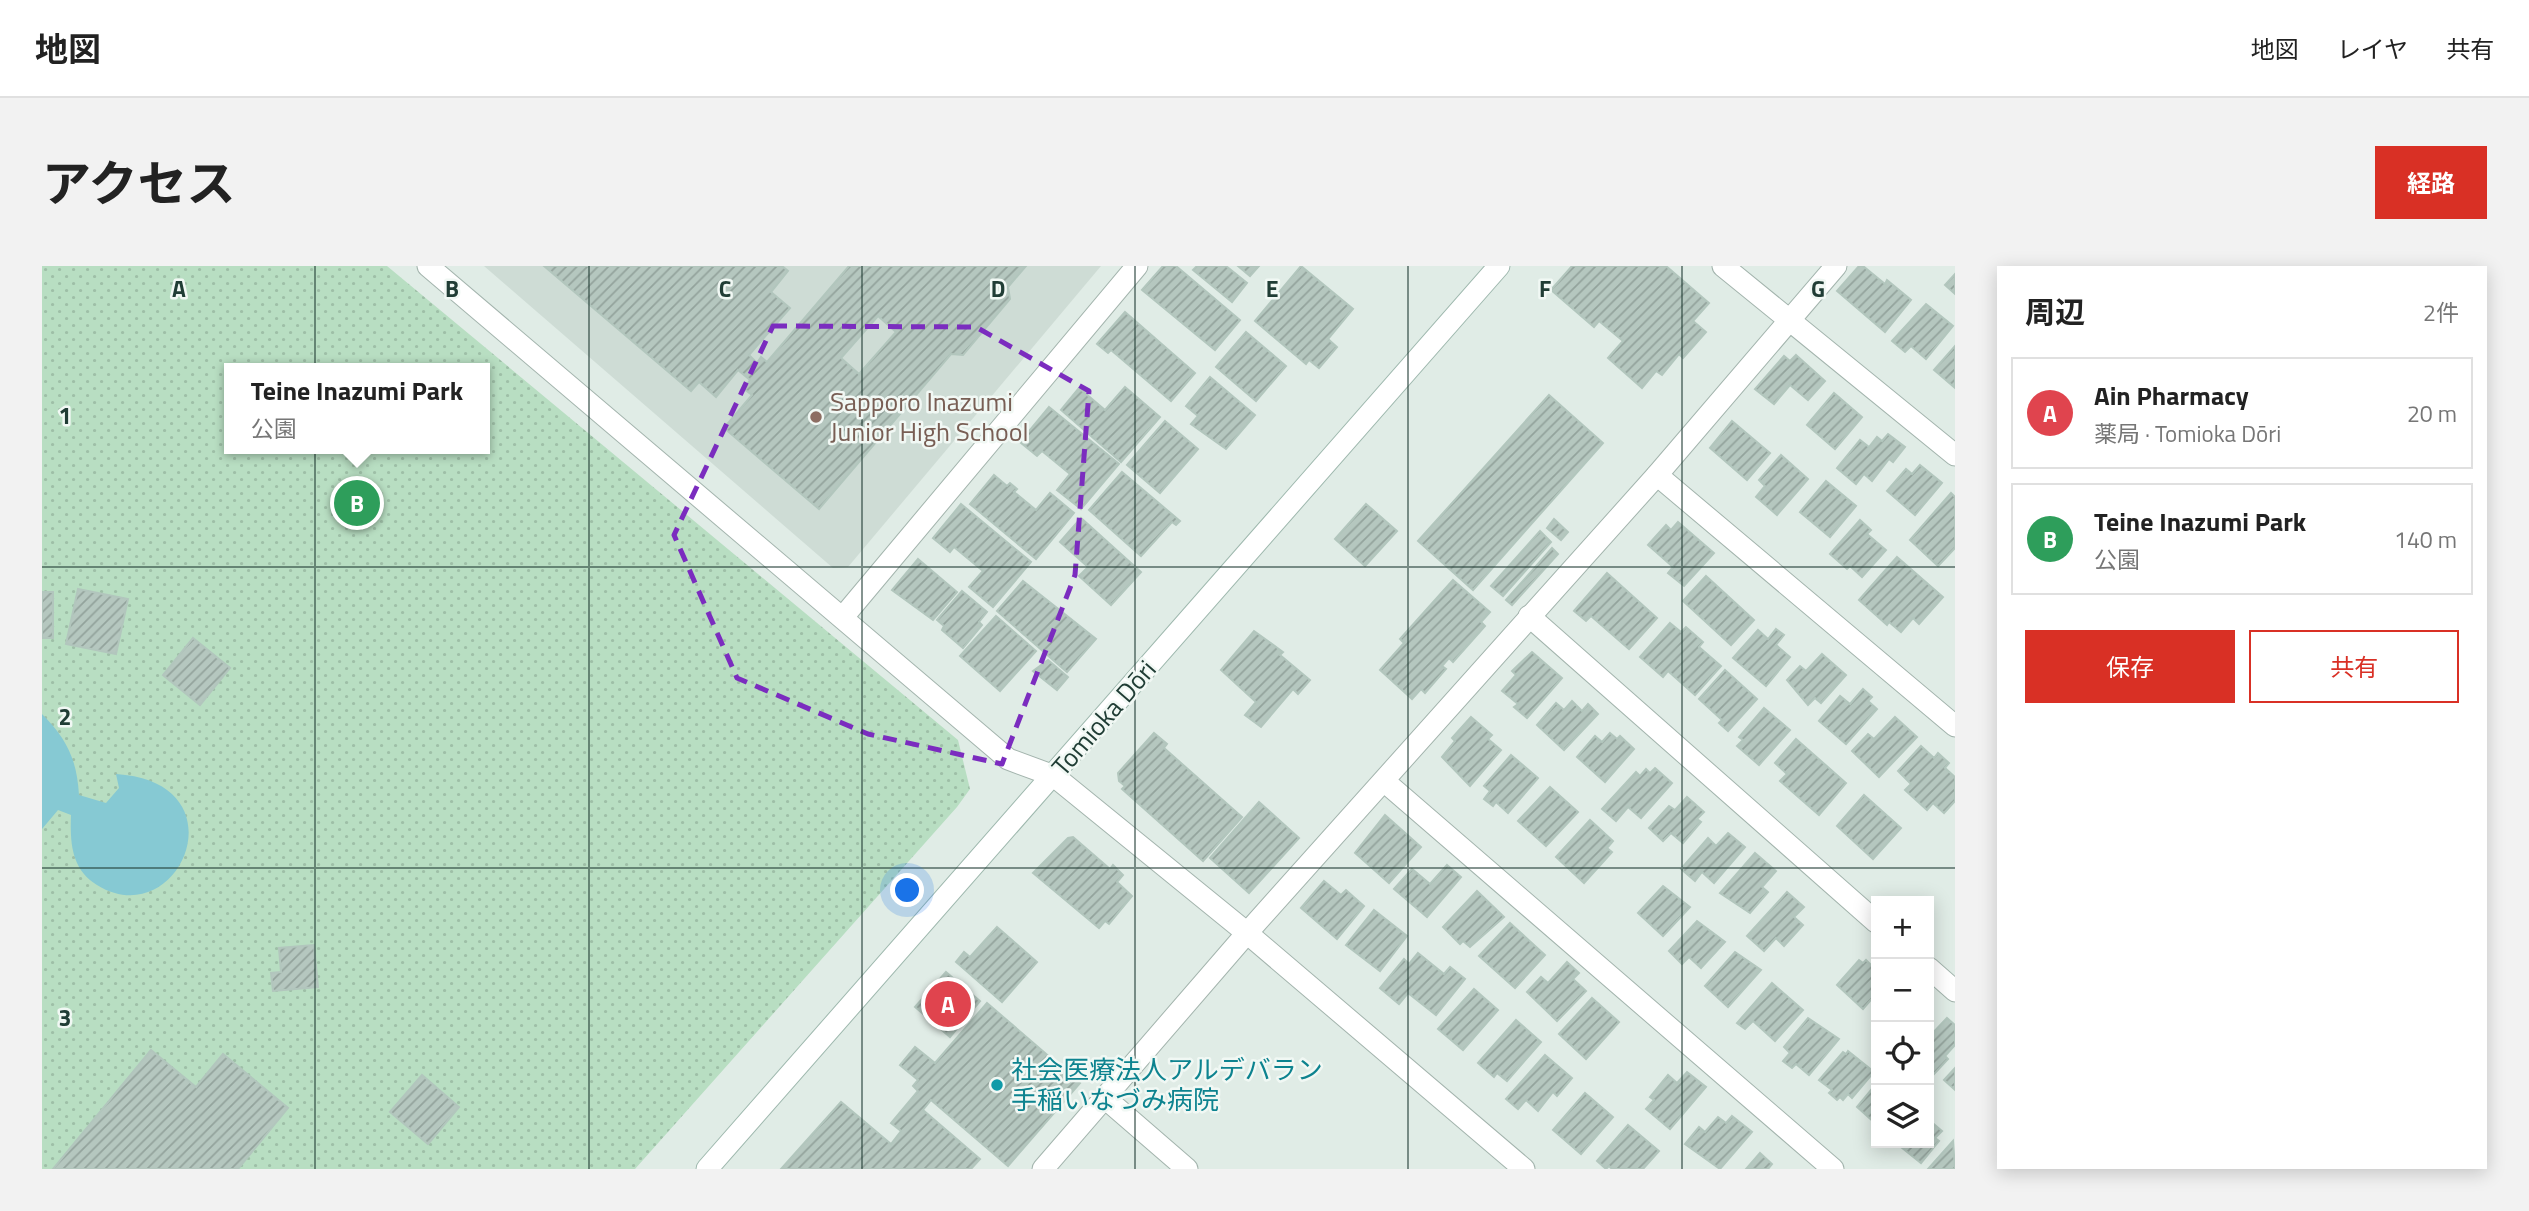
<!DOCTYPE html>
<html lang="ja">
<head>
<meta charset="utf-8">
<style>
	:root { --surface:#fff; --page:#f2f2f2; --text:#222; --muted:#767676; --line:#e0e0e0; --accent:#d93025 }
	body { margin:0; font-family:"Titillium Web","Noto Sans JP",sans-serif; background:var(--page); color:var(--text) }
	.controls { position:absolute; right:21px; bottom:21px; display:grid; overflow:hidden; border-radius:0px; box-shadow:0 4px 18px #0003 }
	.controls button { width:63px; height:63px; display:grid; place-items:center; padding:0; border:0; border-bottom:2px solid var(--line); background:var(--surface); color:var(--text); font:35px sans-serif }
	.you { position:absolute; left:866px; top:625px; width:24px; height:24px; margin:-18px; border:5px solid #fff; border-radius:50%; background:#1a73e8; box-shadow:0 0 0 10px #1a73e833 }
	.badge { display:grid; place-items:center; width:46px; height:46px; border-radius:50%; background:var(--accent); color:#fff; font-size:23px; font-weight:700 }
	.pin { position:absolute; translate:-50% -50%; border:4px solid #fff; box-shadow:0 2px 7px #0006 }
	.popup { position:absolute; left:182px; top:97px; width:266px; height:91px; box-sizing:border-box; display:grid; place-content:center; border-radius:0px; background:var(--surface); filter:drop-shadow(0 2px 5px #0005); font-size:23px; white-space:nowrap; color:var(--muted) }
	.popup b { font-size:26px; color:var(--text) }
	.popup::after { content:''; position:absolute; left:50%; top:100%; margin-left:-14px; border:14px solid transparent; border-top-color:var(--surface) }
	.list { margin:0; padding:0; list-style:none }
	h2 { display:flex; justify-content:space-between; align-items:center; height:91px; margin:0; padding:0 28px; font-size:30px }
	h2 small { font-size:23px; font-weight:400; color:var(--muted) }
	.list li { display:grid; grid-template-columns:46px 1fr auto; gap:21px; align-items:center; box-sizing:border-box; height:112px; margin:0 14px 14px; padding:0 14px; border:2px solid var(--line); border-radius:0px }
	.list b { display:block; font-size:26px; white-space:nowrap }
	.list p { margin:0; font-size:23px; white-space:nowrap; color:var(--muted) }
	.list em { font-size:23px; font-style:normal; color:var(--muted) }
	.actions { display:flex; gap:14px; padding:21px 28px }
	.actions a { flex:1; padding:16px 0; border:2px solid var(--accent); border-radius:0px; text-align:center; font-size:24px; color:var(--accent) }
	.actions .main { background:var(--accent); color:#fff }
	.icon { flex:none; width:38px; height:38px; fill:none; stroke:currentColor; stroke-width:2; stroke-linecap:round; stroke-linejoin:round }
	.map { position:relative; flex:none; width:1913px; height:903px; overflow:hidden; border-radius:0px }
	header { display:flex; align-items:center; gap:42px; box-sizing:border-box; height:98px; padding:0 35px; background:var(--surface); border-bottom:2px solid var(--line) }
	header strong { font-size:33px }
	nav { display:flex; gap:38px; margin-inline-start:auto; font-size:24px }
	.intro { display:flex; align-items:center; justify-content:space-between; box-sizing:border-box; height:168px; padding:0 42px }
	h1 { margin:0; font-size:49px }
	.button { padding:18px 32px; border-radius:0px; background:var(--accent); color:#fff; font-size:24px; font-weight:700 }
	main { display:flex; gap:42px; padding:0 42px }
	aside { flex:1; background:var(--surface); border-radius:0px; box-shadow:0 4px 18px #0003 }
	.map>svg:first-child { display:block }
	.built { fill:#cedcd5 }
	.grass { fill:url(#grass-dots); fill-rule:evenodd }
	.water { fill:#86c9d3 }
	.building { fill:url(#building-hatch); stroke:#b2c6bd; stroke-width:2; fill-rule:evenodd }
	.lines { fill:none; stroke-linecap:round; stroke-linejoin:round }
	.street-casing { stroke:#a3b4ad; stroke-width:23 }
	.secondary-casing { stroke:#9eb8ae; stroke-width:23 }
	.street { stroke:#fff; stroke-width:21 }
	.secondary { stroke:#fff; stroke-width:21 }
	.marked { fill:none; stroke:#7b2cbf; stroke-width:5; stroke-dasharray:14 9; stroke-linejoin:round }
	.grid { fill:none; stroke:#203d35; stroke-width:2; stroke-opacity:0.55 }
	.education-dot { fill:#8d6e63; stroke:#f1f8f4; stroke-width:2.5 }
	.culture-dot { fill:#0f9aa8; stroke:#f1f8f4; stroke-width:2.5 }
	.labels { text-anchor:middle; stroke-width:5; stroke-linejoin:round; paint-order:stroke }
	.education-label { font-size:26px; fill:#785e54; stroke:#f1f8f4; text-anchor:start }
	.street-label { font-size:26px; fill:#203d35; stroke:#f1f8f4 }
	.culture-label { font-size:26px; fill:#0d838f; stroke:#f1f8f4; text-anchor:start }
	.grid-label { font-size:23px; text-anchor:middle; font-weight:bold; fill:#203d35; stroke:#f1f8f4; stroke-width:5; stroke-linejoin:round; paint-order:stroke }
</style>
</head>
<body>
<header>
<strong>地図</strong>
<nav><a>地図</a><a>レイヤ</a><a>共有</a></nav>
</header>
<div class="intro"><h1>アクセス</h1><a class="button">経路</a></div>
<main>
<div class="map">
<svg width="1913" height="903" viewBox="0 0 1913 903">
	<defs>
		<pattern id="grass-dots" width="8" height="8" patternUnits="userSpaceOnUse" patternTransform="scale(1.75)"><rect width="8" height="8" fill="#b8dec2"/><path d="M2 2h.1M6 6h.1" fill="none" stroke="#9ebfa7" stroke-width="1.8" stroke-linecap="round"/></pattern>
		<pattern id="building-hatch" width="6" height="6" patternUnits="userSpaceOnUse" patternTransform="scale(1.75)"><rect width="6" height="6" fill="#b5c7bf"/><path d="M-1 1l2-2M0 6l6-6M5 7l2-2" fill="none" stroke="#93a39c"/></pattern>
	</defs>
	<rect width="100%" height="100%" fill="#e0ece6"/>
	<polygon class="built" points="442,0 1059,0 806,301 791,302"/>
	<path class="grass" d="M0 0H345L916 474 928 523 915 541 593 903H0ZM187 102H443V183H187Z"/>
	<path class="water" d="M0 448C25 473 35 494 37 529L64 537 77 522 74 508C203 516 137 670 55 619 29 603 28 576 29 549L16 544 0 563Z"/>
	<g class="building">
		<path d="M502 0H740L746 5 729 26 748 42 707 89 715 97 719 91 725 96 807 0H984L966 21 968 33 921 89 909 88 777 243 682 162 710 129 702 123 708 114 696 104 674 131 657 116 649 125ZM836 50 854 66 817 108 799 92Z"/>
		<polygon points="1121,0 1134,0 1198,54 1173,84 1100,24"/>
		<polygon points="1155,0 1184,0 1205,17 1190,36 1151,4"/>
		<polygon points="1196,0 1217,0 1208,10"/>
		<polygon points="1259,0 1311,43 1286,73 1295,81 1277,102 1267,94 1264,98 1213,55"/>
		<polygon points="1530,0 1624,0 1667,37 1651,55 1664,66 1641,92 1637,88 1620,109 1614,105 1600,122 1566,92 1581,75 1557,55 1552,61 1509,24"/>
		<polygon points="1817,0 1821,0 1843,18 1845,14 1869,34 1843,66 1795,25"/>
		<polygon points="1913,8 1913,28 1903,19"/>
		<polygon points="1884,38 1911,60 1884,93 1869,80 1863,86 1850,75"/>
		<polygon points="1083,46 1153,107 1129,135 1069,84 1066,87 1055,78"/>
		<polygon points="1204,66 1244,100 1214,135 1174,101"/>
		<polygon points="1913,80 1913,122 1892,104"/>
		<polygon points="1754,89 1783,115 1766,134 1748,119 1732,138 1713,123 1742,90 1748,95"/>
		<polygon points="1168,111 1213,149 1184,183 1149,158 1156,150 1144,140"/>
		<polygon points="1083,121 1118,151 1079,196 1019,144 1037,122 1063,144"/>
		<polygon points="1792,127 1820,151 1793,183 1765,159"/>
		<polygon points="1507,129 1561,177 1431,324 1376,275"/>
		<polygon points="1007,141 1077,198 1039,243 1015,224 1028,208 1000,185 995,190 978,176"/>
		<polygon points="1123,155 1156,183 1118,227 1085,199"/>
		<polygon points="1690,155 1728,187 1705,214 1668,182"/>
		<polygon points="1846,168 1863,181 1851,196 1847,193 1830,215 1822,208 1814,218 1795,202 1818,174 1827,181 1835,171 1840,175"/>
		<polygon points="1739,189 1766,213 1735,249 1714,231 1723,220 1717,214"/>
		<polygon points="1878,199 1900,217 1873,249 1845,225 1864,203 1870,208"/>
		<polygon points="1080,206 1138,255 1134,259 1130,256 1099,290 1047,244"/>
		<polygon points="952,209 965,220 968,217 975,223 972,226 994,244 1008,227 1032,247 994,293 928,238"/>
		<polygon points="1784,215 1814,240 1788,271 1758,246"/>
		<polygon points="1909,227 1913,231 1913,282 1896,300 1868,274"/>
		<polygon points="919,238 989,296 951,341 927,321 941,305 912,281 908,286 891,272"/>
		<polygon points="1324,238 1355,265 1323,300 1293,273"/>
		<polygon points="1039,252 1099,306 1069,339 1037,310 1046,301 1018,276"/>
		<polygon points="1512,253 1526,266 1519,274 1505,262"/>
		<polygon points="1818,254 1829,264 1825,268 1844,284 1820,311 1808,300 1805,303 1788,288"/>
		<polygon points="1636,256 1672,287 1642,320 1626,307 1631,301 1606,279 1624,259 1629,264"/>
		<polygon points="1498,265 1509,276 1461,330 1449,320"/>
		<polygon points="1510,282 1516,288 1470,339 1464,334"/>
		<polygon points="1855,291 1901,331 1877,358 1871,352 1859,366 1847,356 1845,359 1817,334"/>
		<polygon points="876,293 915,326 891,354 850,324"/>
		<polygon points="1565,307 1615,352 1587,383 1549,350 1544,355 1532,345"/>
		<polygon points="1664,310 1712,354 1689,379 1641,335"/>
		<polygon points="1411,314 1448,346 1439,356 1443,360 1411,396 1407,392 1400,400 1404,403 1383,427 1379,423 1370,433 1338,404 1362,377 1358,373"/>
		<polygon points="981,315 1054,373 1025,406 955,345"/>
		<polygon points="36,323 86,333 74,388 24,378"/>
		<polygon points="920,325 945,346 937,356 940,359 921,382 900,364 902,360 895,354"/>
		<rect x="0" y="326" width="11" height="46"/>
		<polygon points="954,350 994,385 958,425 918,390"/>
		<polygon points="1628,357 1639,366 1644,361 1661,376 1657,381 1679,400 1653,429 1626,405 1621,411 1598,391"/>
		<polygon points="1734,363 1742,369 1734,379 1748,391 1724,420 1691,392 1716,364 1726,373"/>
		<polygon points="1212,365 1241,386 1238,389 1268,414 1256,428 1251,423 1219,461 1203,449 1214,436 1179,404"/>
		<polygon points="151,372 188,402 158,439 121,409"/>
		<polygon points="1490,386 1520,412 1485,452 1472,441 1476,438 1460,425 1474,409 1470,405"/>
		<polygon points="1780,388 1804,409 1779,437 1773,432 1766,439 1745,414 1758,400 1764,405"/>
		<polygon points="1006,394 1026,411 1015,424 991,405"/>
		<polygon points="1683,404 1715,433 1686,465 1677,457 1680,454 1657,433"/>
		<polygon points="1821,423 1830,431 1826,435 1835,443 1804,478 1777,455 1798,430 1808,438"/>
		<polygon points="1530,435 1540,445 1546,438 1556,448 1522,484 1495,459 1514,437 1522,444"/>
		<polygon points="1722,442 1748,464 1717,499 1695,480 1701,474 1697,471"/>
		<polygon points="1429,451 1450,469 1446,473 1459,484 1428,520 1400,491 1413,475 1410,472"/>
		<polygon points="1853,451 1875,471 1837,511 1810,485 1826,468 1832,473"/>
		<polygon points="1112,467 1125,478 1122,482 1200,551 1161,595 1080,523 1083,520 1077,515 1076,507"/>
		<polygon points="1568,467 1575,473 1578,470 1592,483 1563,516 1535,491 1553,470 1560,476"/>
		<polygon points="1754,473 1804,517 1777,549 1738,515 1745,508 1733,497"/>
		<polygon points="1879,480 1892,492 1896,487 1907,497 1903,502 1913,511 1913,535 1902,547 1891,537 1885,544 1863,524 1869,518 1856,505"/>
		<polygon points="1469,489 1496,512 1466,547 1454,536 1451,540 1442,533 1448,525 1442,520"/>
		<polygon points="1613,502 1630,517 1599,552 1586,541 1574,555 1560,543 1594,506 1598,510 1604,503 1608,507"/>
		<polygon points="1508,521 1536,546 1504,580 1476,555"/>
		<polygon points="1822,529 1859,562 1831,593 1795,560"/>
		<polygon points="1645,531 1662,546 1655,553 1659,556 1641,577 1629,567 1621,575 1607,562 1627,540 1633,544"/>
		<polygon points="1217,536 1257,572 1207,627 1168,592"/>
		<polygon points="1343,549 1379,581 1347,617 1313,587"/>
		<polygon points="1548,554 1571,575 1565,582 1570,586 1542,617 1514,591"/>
		<polygon points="1686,567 1703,581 1672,617 1660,606 1653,615 1639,603 1666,572 1674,580"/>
		<polygon points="1031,571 1068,603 1071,599 1081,609 1075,616 1090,630 1067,658 1063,655 1057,662 991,607 1026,572"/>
		<polygon points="1713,587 1734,605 1720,621 1726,626 1708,647 1678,627"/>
		<polygon points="1405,599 1419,611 1385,651 1352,623 1370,603 1388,618"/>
		<polygon points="1282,615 1299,629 1304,624 1322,640 1295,673 1259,642"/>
		<polygon points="1621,620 1648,641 1621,670 1596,647"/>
		<polygon points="1435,625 1462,651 1428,681 1421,675 1418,678 1401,661"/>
		<polygon points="1745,626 1762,641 1752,651 1761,659 1742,680 1734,672 1722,685 1705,670"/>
		<polygon points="1332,644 1365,670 1338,705 1304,679"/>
		<polygon points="1655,655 1683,676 1659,702 1647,691 1640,698 1627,685"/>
		<polygon points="1468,657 1503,689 1473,722 1437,690"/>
		<polygon points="955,661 995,696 960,736 914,696 922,686 928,691"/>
		<polygon points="272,679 276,721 231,725 229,707 239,706 237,682"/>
		<polygon points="1693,686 1719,704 1686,741 1663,720"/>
		<polygon points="1376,687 1402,708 1408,701 1423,713 1394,749 1366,727 1357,738 1338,722 1362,693 1367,698"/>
		<polygon points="1817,694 1821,697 1824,694 1834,704 1834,728 1821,743 1795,719"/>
		<polygon points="1525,696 1537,707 1531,713 1544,725 1515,755 1485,726 1499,711 1506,717"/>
		<polygon points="904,706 938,735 908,771 873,741"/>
		<polygon points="1730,717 1761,744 1733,775 1711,755 1703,763 1695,757"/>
		<polygon points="1432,723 1456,744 1421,784 1396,763"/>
		<polygon points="1550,732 1577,756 1544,793 1517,768"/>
		<polygon points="945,737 1038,817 966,900 889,834 881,844 938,893 929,903 739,903 799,836 849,878 859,865 849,857 876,825 871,820 876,814 858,799 873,781 893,797"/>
		<polygon points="1766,752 1797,773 1767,809 1754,798 1750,802 1741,795 1748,787 1742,781"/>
		<polygon points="1905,752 1913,759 1913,779 1903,790 1906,793 1892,808 1887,803 1887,771"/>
		<polygon points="1474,754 1499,776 1465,815 1455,807 1452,811 1436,797"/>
		<polygon points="109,784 154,821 181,788 246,842 196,903 11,903"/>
		<polygon points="1806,785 1832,806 1810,832 1806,828 1801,834 1798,831 1795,834 1787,827 1790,824 1777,814 1801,786 1804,788"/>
		<polygon points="1503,789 1530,812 1515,830 1511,826 1496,845 1484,834 1476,843 1464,833"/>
		<polygon points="1913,802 1913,824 1902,814"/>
		<polygon points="1645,806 1664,821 1628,863 1604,843 1612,834 1608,831 1626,809 1635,817"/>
		<polygon points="380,809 417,841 386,878 348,846"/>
		<polygon points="1834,818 1834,858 1815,841"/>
		<polygon points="1543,827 1571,851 1539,888 1511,864"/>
		<polygon points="1690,850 1710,866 1678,903 1643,878 1657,861 1663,866 1676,851 1684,857"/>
		<polygon points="1887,854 1900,865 1893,872 1897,875 1879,897 1854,877 1887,877"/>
		<polygon points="1586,859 1617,885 1601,903 1570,903 1567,900 1564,903 1555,895"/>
		<polygon points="1911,875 1913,903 1886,903"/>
		<polygon points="1718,887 1730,898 1726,903 1704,903"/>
	</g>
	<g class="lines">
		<defs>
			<g id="street">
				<polyline points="386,0 966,493 1012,510 1205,667 1482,903"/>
				<polyline points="1681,0 1913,189"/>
				<polyline points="1615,209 1913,460"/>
				<polyline points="1487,350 1834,656"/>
				<polyline points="801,351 1095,0"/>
				<polyline points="1342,515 1791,903"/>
				<polyline points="1887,702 1913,725"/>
				<polyline points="1063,832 1145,903"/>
				<polyline points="1001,903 1205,667 1615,209 1794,0"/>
			</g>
			<polyline id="secondary" points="665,903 1457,0"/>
		</defs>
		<use href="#street" class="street-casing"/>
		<use href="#secondary" class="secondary-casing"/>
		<use href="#street" class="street"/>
		<use href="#secondary" class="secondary"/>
	</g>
	<path class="marked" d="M731 60 934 61 1047 125 1033 309 960 498 826 468 695 412 632 269Z"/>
	<path class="grid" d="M273 0V903M547 0V903M820 0V903M1093 0V903M1366 0V903M1640 0V903M0 301H1913M0 602H1913"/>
	<circle class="education-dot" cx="774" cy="151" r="7"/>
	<circle class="culture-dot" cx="955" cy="819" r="7"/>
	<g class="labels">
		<g class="education-label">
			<text x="788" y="145">Sapporo Inazumi<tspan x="788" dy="30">Junior High School</tspan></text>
		</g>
		<g class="street-label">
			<text transform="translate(1062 452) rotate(-49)" y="9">Tomioka Dōri</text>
		</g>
		<g class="culture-label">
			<text x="969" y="813">社会医療法人アルデバラン<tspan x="969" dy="30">手稲いなづみ病院</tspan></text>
		</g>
	</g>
	<g class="grid-label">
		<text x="137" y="31">A</text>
		<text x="410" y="31">B</text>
		<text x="683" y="31">C</text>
		<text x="956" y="31">D</text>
		<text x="1230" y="31">E</text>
		<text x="1503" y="31">F</text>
		<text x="1776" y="31">G</text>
		<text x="23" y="158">1</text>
		<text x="23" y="459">2</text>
		<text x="23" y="760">3</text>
	</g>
</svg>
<div class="controls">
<button>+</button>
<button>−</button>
<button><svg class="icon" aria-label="locate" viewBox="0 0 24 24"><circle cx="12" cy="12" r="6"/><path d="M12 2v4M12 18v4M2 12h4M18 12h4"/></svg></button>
<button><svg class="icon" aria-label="layers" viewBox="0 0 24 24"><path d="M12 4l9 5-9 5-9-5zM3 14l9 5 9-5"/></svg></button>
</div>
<div class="you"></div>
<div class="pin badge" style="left:906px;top:738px;background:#e0444e">A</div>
<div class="pin badge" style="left:315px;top:237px;background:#2e9e5b">B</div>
<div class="popup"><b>Teine Inazumi Park</b>公園</div>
</div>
<aside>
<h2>周辺<small>2件</small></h2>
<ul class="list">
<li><span class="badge" style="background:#e0444e">A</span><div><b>Ain Pharmacy</b><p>薬局 · Tomioka Dōri</p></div><em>20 m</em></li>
<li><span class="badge" style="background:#2e9e5b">B</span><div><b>Teine Inazumi Park</b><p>公園</p></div><em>140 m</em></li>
</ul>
<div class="actions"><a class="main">保存</a><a>共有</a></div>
</aside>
</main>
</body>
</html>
